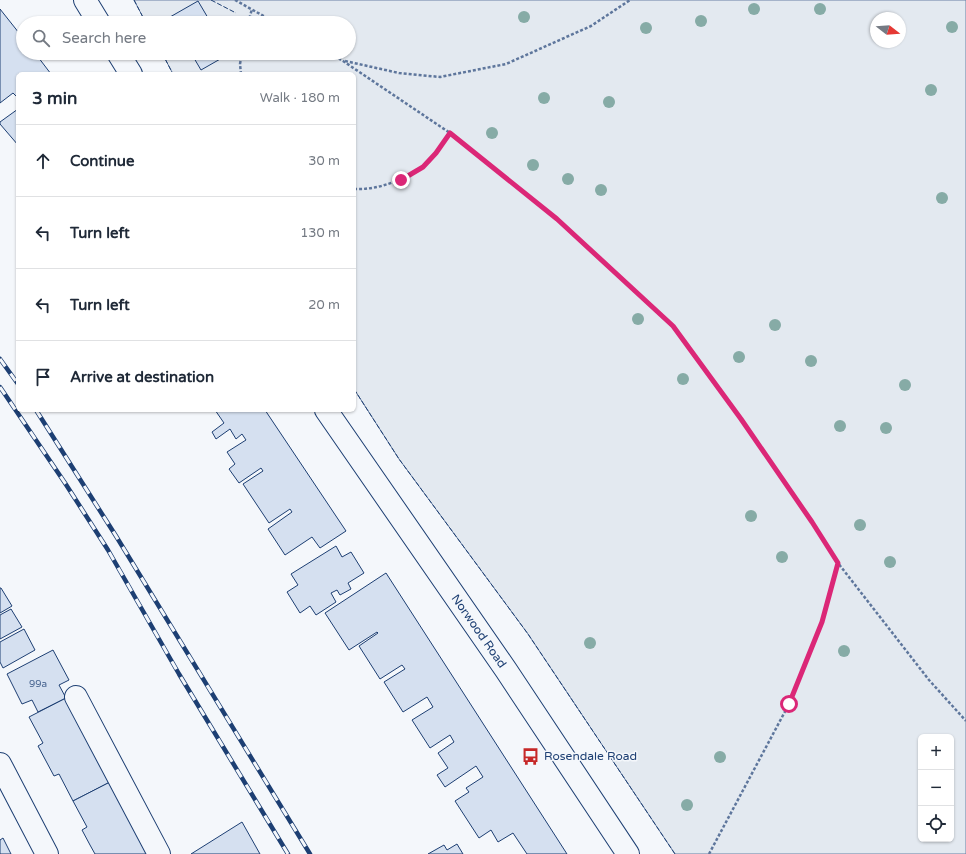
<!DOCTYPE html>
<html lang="en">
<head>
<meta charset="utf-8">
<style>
	:root { --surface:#fff; --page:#f6f6f7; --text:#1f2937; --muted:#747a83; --line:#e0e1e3 }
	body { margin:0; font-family:"Varela Round",sans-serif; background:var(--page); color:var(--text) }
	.controls { position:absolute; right:12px; bottom:12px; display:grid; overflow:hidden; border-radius:6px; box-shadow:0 1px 3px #0004 }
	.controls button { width:36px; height:36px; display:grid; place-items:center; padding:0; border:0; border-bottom:1px solid var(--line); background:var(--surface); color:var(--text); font:20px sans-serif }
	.compass { position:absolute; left:870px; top:12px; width:36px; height:36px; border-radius:50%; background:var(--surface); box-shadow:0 1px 3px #0004; rotate:107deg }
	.stop { position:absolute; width:12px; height:12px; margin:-9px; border:3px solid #db2777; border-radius:50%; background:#fff }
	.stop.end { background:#db2777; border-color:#fff; box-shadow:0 1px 4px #0008 }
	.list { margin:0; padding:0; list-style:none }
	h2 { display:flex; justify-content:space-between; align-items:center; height:52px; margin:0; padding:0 16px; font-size:17px }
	h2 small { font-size:13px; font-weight:400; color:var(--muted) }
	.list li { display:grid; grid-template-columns:26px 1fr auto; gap:12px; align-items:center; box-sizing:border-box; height:72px; padding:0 16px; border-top:1px solid var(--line) }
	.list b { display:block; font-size:15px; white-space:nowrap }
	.list em { font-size:13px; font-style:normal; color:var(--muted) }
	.icon { flex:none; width:22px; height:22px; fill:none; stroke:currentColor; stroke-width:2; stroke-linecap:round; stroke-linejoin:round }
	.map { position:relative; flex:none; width:966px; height:854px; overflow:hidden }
	.search { position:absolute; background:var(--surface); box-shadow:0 1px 3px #0004; left:16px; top:16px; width:340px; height:44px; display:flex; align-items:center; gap:10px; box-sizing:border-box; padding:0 14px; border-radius:22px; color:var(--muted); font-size:15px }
	.panel { position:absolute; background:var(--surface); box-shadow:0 1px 3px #0004; left:16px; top:72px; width:340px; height:340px; border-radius:6px }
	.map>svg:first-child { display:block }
	.green { fill:#e3e9f0; stroke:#687fa3; fill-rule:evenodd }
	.building { fill:#d5e0f0; stroke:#1d3f73 }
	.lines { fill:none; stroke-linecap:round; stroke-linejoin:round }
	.street-casing { stroke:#1d3f73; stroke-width:24 }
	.primary-casing { stroke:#1d3f73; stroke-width:24 }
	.path { stroke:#5e769c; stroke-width:2.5; stroke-dasharray:3 2; stroke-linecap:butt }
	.street { stroke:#f4f7fb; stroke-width:22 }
	.primary { stroke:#f4f7fb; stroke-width:22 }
	.rail-casing { stroke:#1d3f73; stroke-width:4.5 }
	.rail { stroke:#f4f7fb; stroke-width:3; stroke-dasharray:9; stroke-linecap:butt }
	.fence { stroke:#1d3f73; stroke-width:1; stroke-dasharray:5 2; stroke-linecap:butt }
	.tree { fill:#86aba6 }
	.route { stroke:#db2777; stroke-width:5 }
	.labels { text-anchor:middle; stroke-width:3; stroke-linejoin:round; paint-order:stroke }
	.number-label { font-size:10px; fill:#4b6792 }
	.street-label { font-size:12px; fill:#1d3f73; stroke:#f4f7fb }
	.poi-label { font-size:12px; fill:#1d3f73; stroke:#f4f7fb; text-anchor:start }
</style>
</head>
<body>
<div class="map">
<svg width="966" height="854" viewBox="0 0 966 854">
	<rect width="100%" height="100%" fill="#f4f7fb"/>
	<path class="green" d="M134 0H966V854H675L528 634 399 459 354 389V74H173L162 53H349V23H146ZM876 18H900V42H876ZM921 737H951V839H921Z"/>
	<g class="building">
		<polygon points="198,1 211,23 173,23 170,17"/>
		<polygon points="0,9 23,38 23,53 35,53 51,74 18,74 18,98 13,93 0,103"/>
		<polygon points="191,53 228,53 229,54 201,70"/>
		<polygon points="18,109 18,145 0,124 0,122"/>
		<polygon points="215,410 265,410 346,531 320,548 312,537 285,555 268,529 292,512 290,509 269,523 243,484 263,471 261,468 239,483 229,469 235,464 227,452 246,440 242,434 236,439 230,429 216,439 212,432 224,423"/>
		<polygon points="336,546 342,557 351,552 364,573 348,583 351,589 340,595 337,590 331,593 336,602 316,615 310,606 300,613 287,592 298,585 291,574"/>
		<polygon points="386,573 455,680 567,854 527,854 513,833 498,842 491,830 479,838 455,801 469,792 466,788 483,777 476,766 445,787 437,775 448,768 438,753 454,742 450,735 430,748 412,720 433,707 427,697 403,712 384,682 405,669 402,665 380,679 359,646 378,633 377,632 349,650 325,613"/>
		<polygon points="0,588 1,588 12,606 0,613"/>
		<polygon points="11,609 22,627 0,639 0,615"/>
		<polygon points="24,629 35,650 3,668 0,662 0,642"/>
		<polygon points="53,650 69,680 59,685 66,698 38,712 32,700 22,704 7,674"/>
		<polygon points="66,698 110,782 73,801 59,774 54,776 38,746 43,743 29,717"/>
		<polygon points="110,782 147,854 95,854 90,845 82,830 87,827 73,801"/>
		<polygon points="242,822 260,854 191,854"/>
		<polygon points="3,838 11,854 0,854 0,840"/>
		<polygon points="457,844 463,854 428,854 444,845 447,850"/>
	</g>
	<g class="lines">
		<defs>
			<g id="street">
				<polyline points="76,697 159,854"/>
				<polyline points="0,764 47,854"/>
			</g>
			<g id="primary">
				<polyline points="85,0 99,23"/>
				<polyline points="118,53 131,74"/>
				<polyline points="326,410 506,670 628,854"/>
			</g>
		</defs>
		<use href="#street" class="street-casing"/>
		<use href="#primary" class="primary-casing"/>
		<g class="path">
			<polyline points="235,0 276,23"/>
			<polyline points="248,23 252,9"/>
			<polyline points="330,53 343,61 450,133 557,219 673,327 741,419 812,522 838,563 929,680 966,721"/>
			<polyline points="345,61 399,73 440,77 506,64 591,26 630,0"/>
			<polyline points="241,74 240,64 242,53"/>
			<path d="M354 189C375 190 394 183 413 173 416 171 420 170 423 167 434 159 442 144 450 133"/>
			<polyline points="709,854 789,704 822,622 837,564"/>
		</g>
		<use href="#street" class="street"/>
		<use href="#primary" class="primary"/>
		<defs>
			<g id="rail">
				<polyline points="0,359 18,384"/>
				<polyline points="0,387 65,483 108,550 179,674 288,854"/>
				<polyline points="36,410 116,536 310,854"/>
			</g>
		</defs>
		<use href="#rail" class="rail-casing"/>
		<use href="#rail" class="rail"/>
		<g class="fence">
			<polyline points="134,0 146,23"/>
			<polyline points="211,0 236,13"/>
			<polyline points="162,53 173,74"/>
			<polyline points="354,389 399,459 528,634 675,854"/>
		</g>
	</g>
	<g class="tree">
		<circle cx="754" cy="9" r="6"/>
		<circle cx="820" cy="9" r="6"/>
		<circle cx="524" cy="17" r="6"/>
		<circle cx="701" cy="21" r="6"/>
		<circle cx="952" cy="27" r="6"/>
		<circle cx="646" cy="28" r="6"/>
		<circle cx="931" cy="90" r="6"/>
		<circle cx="544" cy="98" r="6"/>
		<circle cx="609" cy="102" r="6"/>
		<circle cx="492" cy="133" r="6"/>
		<circle cx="533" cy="165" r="6"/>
		<circle cx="568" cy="179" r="6"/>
		<circle cx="601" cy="190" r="6"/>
		<circle cx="942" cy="198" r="6"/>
		<circle cx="638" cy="319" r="6"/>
		<circle cx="775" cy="325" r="6"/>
		<circle cx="739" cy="357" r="6"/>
		<circle cx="811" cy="361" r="6"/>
		<circle cx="683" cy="379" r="6"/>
		<circle cx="905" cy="385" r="6"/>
		<circle cx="840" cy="426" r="6"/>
		<circle cx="886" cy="428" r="6"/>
		<circle cx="751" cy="516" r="6"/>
		<circle cx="860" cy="525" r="6"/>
		<circle cx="782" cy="557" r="6"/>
		<circle cx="890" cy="562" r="6"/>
		<circle cx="590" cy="643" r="6"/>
		<circle cx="844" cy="651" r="6"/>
		<circle cx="720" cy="757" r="6"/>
		<circle cx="687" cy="805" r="6"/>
	</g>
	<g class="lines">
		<polyline class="route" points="401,180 423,167 436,153 450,133 557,219 673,326 741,419 812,522 838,563 822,622 789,704"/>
	</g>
	<defs>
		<symbol id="bus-bare" viewBox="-9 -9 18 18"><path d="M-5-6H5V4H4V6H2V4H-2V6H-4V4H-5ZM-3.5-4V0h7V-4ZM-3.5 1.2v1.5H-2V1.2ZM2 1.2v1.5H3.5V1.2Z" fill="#c62828" stroke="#f4f7fb" stroke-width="2.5" paint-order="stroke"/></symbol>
	</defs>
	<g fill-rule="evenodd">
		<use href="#bus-bare" x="518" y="744" width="25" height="25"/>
	</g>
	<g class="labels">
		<g class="number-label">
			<text x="38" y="687">99a</text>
		</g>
		<g class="street-label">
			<text transform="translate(479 631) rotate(55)" y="4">Norwood Road</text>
		</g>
		<g class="poi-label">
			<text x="544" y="760">Rosendale Road</text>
		</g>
	</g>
</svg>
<div class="controls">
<button>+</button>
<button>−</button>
<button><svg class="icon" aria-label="locate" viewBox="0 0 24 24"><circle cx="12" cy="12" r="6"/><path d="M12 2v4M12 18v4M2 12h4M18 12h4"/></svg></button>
</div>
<svg class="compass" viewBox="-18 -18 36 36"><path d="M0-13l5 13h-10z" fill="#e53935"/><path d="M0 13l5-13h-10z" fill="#747a83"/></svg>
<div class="stop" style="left:789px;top:704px"></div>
<div class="stop end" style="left:401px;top:180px"></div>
<div class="search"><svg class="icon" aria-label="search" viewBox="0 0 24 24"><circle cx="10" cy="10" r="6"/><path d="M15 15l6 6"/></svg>Search here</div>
<section class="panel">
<h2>3 min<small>Walk · 180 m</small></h2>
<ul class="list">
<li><svg class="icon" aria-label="ahead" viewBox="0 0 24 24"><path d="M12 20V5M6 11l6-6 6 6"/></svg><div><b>Continue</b></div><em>30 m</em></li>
<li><svg class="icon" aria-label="left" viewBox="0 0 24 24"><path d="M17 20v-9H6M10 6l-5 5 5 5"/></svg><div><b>Turn left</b></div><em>130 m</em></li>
<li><svg class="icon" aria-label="left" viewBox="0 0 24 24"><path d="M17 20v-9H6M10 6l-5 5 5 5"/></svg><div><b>Turn left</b></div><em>20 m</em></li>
<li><svg class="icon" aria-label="arrive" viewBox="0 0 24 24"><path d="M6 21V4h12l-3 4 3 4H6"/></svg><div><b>Arrive at destination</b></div></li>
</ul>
</section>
</div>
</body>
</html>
